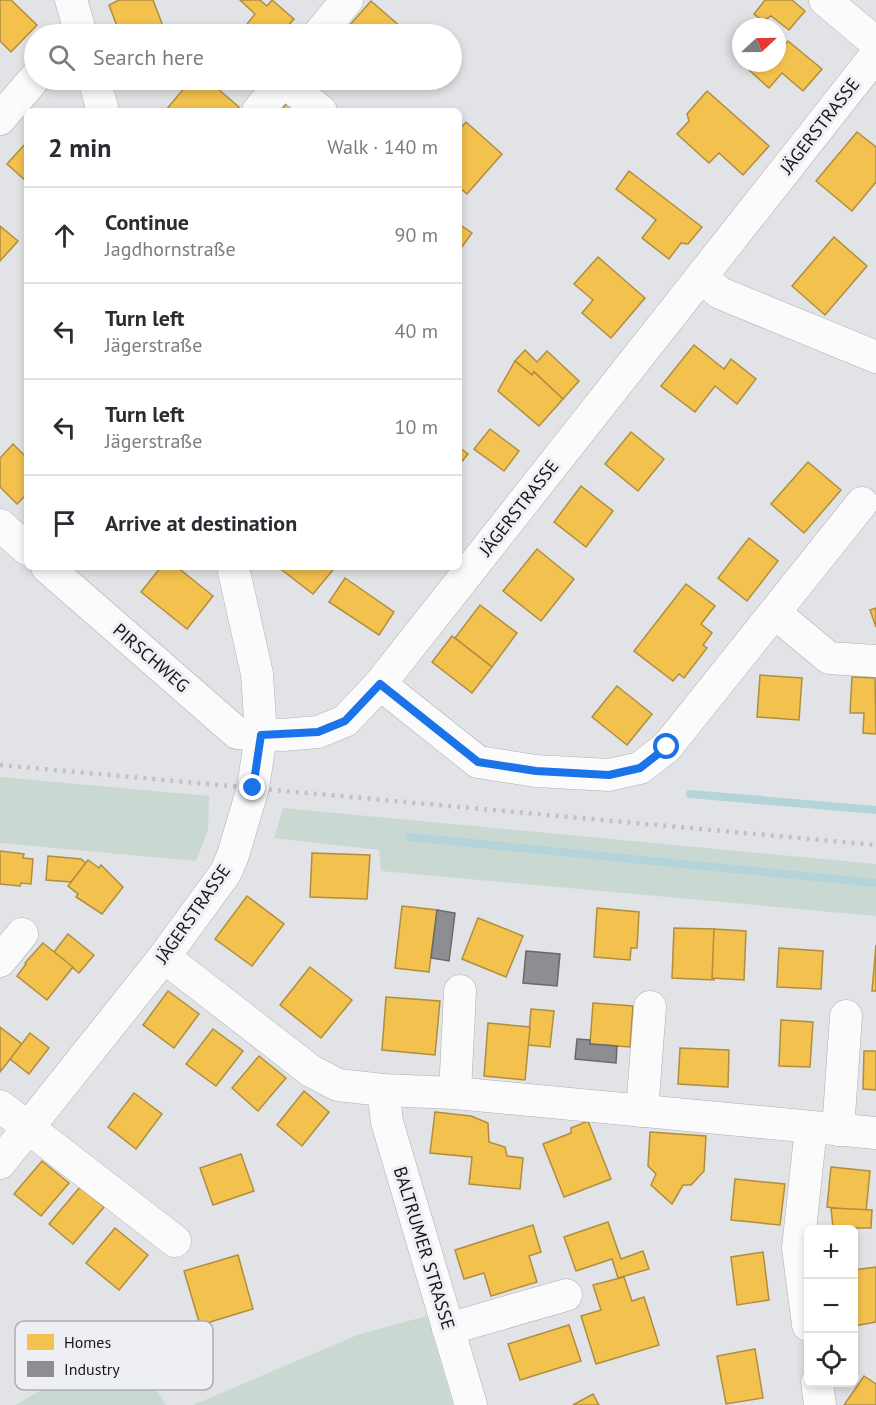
<!DOCTYPE html>
<html lang="en">
<head>
<meta charset="utf-8">
<style>
	:root { --surface:#fff; --page:#f7f7f7; --text:#2b2b33; --muted:#7c7c81; --line:#e1e1e2 }
	body { margin:0; font-family:"PT Sans",sans-serif; background:var(--page); color:var(--text) }
	.controls { position:absolute; right:18px; bottom:18px; display:grid; overflow:hidden; border-radius:9px; box-shadow:0 3px 9px #0003 }
	.controls button { width:54px; height:54px; display:grid; place-items:center; padding:0; border:0; border-bottom:2px solid var(--line); background:var(--surface); color:var(--text); font:30px sans-serif }
	.compass { position:absolute; left:732px; top:18px; width:54px; height:54px; border-radius:50%; background:var(--surface); box-shadow:0 3px 9px #0003; rotate:68deg }
	.stop { position:absolute; width:18px; height:18px; margin:-14px; border:4px solid #1a73e8; border-radius:50%; background:#fff }
	.stop.end { background:#1a73e8; border-color:#fff; box-shadow:0 2px 6px #0008 }
	.list { margin:0; padding:0; list-style:none }
	h2 { display:flex; justify-content:space-between; align-items:center; height:78px; margin:0; padding:0 24px; font-size:26px }
	h2 small { font-size:20px; font-weight:400; color:var(--muted) }
	.list li { display:grid; grid-template-columns:39px 1fr auto; gap:18px; align-items:center; box-sizing:border-box; height:96px; padding:0 24px; border-top:2px solid var(--line) }
	.list b { display:block; font-size:22px; white-space:nowrap }
	.list p { margin:0; font-size:20px; white-space:nowrap; color:var(--muted) }
	.list em { font-size:20px; font-style:normal; color:var(--muted) }
	.icon { flex:none; width:33px; height:33px; fill:none; stroke:currentColor; stroke-width:2; stroke-linecap:round; stroke-linejoin:round }
	.map { position:relative; flex:none; width:876px; height:1405px; overflow:hidden }
	.search { position:absolute; background:var(--surface); box-shadow:0 3px 9px #0003; left:24px; top:24px; width:438px; height:66px; display:flex; align-items:center; gap:15px; box-sizing:border-box; padding:0 21px; border-radius:33px; color:var(--muted); font-size:22px }
	.panel { position:absolute; background:var(--surface); box-shadow:0 3px 9px #0003; left:24px; top:108px; width:438px; height:462px; border-radius:9px }
	.map>svg:first-child { display:block }
	.green { fill:#c9d8d0 }
	.homes { fill:#f2c14e; stroke:#b08e3e; stroke-width:1.5 }
	.industry { fill:#8d8d92; stroke:#696a6e; stroke-width:1.5 }
	.lines { fill:none; stroke-linecap:round; stroke-linejoin:round }
	.stream { stroke:#b4d4d9; stroke-width:8 }
	.minor-casing { stroke:#aeafb2; stroke-width:33 }
	.minor { stroke:#fbfbfb; stroke-width:32 }
	.rail { stroke:#c2c2c2; stroke-width:4.5; stroke-dasharray:3 6; stroke-linecap:butt }
	.route { stroke:#1a73e8; stroke-width:8 }
	.labels { text-anchor:middle; stroke-width:6; stroke-linejoin:round; paint-order:stroke }
	.street-label { font-size:18px; fill:#161719; stroke:#eeeff5 }
	.key { fill:#eeeff5; stroke:#adaeb3; stroke-width:1.5 }
	.key-label { font-size:16px; fill:#161719 }
</style>
</head>
<body>
<div class="map">
<svg width="876" height="1405" viewBox="0 0 876 1405">
	<rect width="100%" height="100%" fill="#e2e3e6"/>
	<g class="green">
		<polygon points="0,777 209,796 208,830 196,861 0,843"/>
		<polygon points="283,808 876,864 876,916 381,871 379,850 274,838"/>
		<polygon points="427,1316 453,1405 193,1405 360,1334"/>
		<polygon points="133,1351 166,1405 16,1405 74,1370"/>
	</g>
	<g class="homes">
		<polygon points="0,0 11,0 37,25 11,52 0,41"/>
		<polygon points="119,0 153,0 166,34 120,34 109,5"/>
		<polygon points="240,0 260,0 267,6 272,0 294,19 281,34 250,34 243,29 255,14"/>
		<polygon points="765,0 792,0 805,11 789,30 771,16 763,21 754,14"/>
		<polygon points="371,1 409,34 342,34"/>
		<polygon points="788,41 822,69 803,91 782,73 769,88 749,70 755,63 777,63 777,43 782,48"/>
		<polygon points="180,80 214,80 211,83 239,107 236,111 165,111 187,85"/>
		<polygon points="707,91 769,146 743,175 719,153 709,163 677,134 689,121 687,114"/>
		<polygon points="289,101 302,111 280,111"/>
		<polygon points="466,122 502,154 467,194 459,187 459,130"/>
		<polygon points="857,132 876,147 876,182 852,211 816,181"/>
		<polygon points="27,142 27,182 7,164"/>
		<polygon points="629,171 702,227 688,244 681,243 669,259 642,238 656,220 616,189"/>
		<polygon points="459,224 472,233 459,251"/>
		<polygon points="0,226 18,241 0,261"/>
		<polygon points="834,237 867,266 825,315 792,286"/>
		<polygon points="598,257 645,298 611,338 582,313 593,300 574,284"/>
		<polygon points="694,345 724,369 731,359 756,379 737,404 715,386 695,412 661,386"/>
		<polygon points="525,350 537,362 547,351 579,381 563,399 534,372 532,375 515,361"/>
		<polygon points="515,361 532,375 534,372 563,399 539,426 498,391"/>
		<polygon points="490,429 519,451 504,471 474,449"/>
		<polygon points="631,432 664,459 638,491 605,464"/>
		<polygon points="13,444 27,458 27,494 17,504 0,487 0,458"/>
		<polygon points="459,447 468,454 459,465"/>
		<polygon points="808,462 841,490 804,533 771,504"/>
		<polygon points="581,486 613,511 586,547 554,522"/>
		<polygon points="749,538 778,561 747,601 718,578"/>
		<polygon points="537,549 574,579 541,621 503,591"/>
		<polygon points="161,567 177,567 213,596 187,629 141,592"/>
		<polygon points="278,567 329,567 333,570 313,594"/>
		<polygon points="345,578 394,612 379,635 329,602"/>
		<polygon points="686,584 715,606 701,624 712,633 703,645 707,648 684,678 679,674 673,681 634,651"/>
		<polygon points="480,605 517,633 492,667 455,638"/>
		<polygon points="876,608 876,627 870,610"/>
		<polygon points="452,636 492,667 472,693 432,662"/>
		<polygon points="760,675 802,678 799,720 757,717"/>
		<polygon points="852,677 875,678 876,734 863,733 864,713 850,713"/>
		<polygon points="617,686 652,714 627,745 592,717"/>
		<polygon points="0,851 24,854 23,858 33,859 31,884 21,883 20,886 0,884"/>
		<polygon points="312,853 370,855 367,899 310,897"/>
		<polygon points="48,856 81,859 86,863 71,882 46,880"/>
		<polygon points="88,860 99,868 101,865 123,887 102,914 76,897 78,894 68,886"/>
		<polygon points="247,896 284,924 252,966 215,939"/>
		<polygon points="402,906 437,910 429,972 395,968"/>
		<polygon points="597,908 639,912 637,948 631,948 630,960 594,957"/>
		<polygon points="478,918 523,936 506,977 462,959"/>
		<polygon points="674,928 714,929 714,980 672,978"/>
		<polygon points="714,929 746,931 744,980 712,978"/>
		<polygon points="68,934 94,955 79,973 54,952"/>
		<polygon points="43,943 73,967 47,1000 17,976 26,964 25,963"/>
		<polygon points="876,945 876,991 872,991"/>
		<polygon points="779,948 823,951 821,989 777,987"/>
		<polygon points="310,967 352,1000 321,1038 280,1005"/>
		<polygon points="168,991 199,1014 174,1048 143,1025"/>
		<polygon points="386,997 440,1001 435,1055 382,1050"/>
		<polygon points="593,1003 633,1006 630,1047 590,1044"/>
		<polygon points="531,1009 554,1011 550,1047 528,1045"/>
		<polygon points="781,1020 813,1022 810,1067 779,1066"/>
		<polygon points="488,1023 530,1027 525,1080 484,1076"/>
		<polygon points="0,1027 22,1044 0,1072"/>
		<polygon points="213,1029 243,1051 216,1086 186,1064"/>
		<polygon points="30,1033 49,1048 29,1074 10,1059"/>
		<polygon points="680,1048 729,1050 728,1087 678,1084"/>
		<polygon points="864,1051 876,1051 876,1090 863,1089"/>
		<polygon points="259,1056 286,1078 258,1111 232,1088"/>
		<polygon points="304,1091 329,1112 302,1146 277,1125"/>
		<polygon points="134,1093 162,1114 136,1149 108,1127"/>
		<polygon points="435,1112 471,1116 488,1123 489,1142 505,1147 507,1156 523,1158 520,1189 469,1184 472,1157 430,1153"/>
		<polygon points="588,1121 611,1179 564,1197 543,1144 571,1133 571,1128"/>
		<polygon points="650,1132 706,1136 704,1171 691,1185 683,1185 672,1204 651,1185 656,1174 648,1166"/>
		<polygon points="241,1154 254,1191 213,1205 200,1168"/>
		<polygon points="42,1161 69,1183 41,1216 14,1194"/>
		<polygon points="831,1167 870,1171 866,1212 827,1207"/>
		<polygon points="735,1179 785,1184 780,1225 731,1220"/>
		<polygon points="80,1187 104,1207 73,1244 49,1224"/>
		<polygon points="831,1208 872,1210 871,1228 833,1228"/>
		<polygon points="608,1222 621,1259 643,1251 649,1269 618,1278 612,1259 576,1271 564,1237"/>
		<polygon points="533,1225 541,1252 529,1256 537,1282 491,1296 484,1273 464,1279 455,1250"/>
		<polygon points="115,1228 148,1255 119,1290 86,1263"/>
		<polygon points="763,1252 769,1300 737,1305 731,1257"/>
		<polygon points="238,1255 253,1309 200,1325 184,1271"/>
		<polygon points="876,1267 876,1322 854,1326 854,1270"/>
		<polygon points="624,1277 632,1301 644,1297 659,1345 596,1364 581,1316 601,1310 593,1285"/>
		<polygon points="569,1325 581,1361 520,1380 508,1344"/>
		<polygon points="755,1349 763,1398 726,1404 717,1356"/>
		<polygon points="864,1376 876,1384 876,1405 844,1405"/>
		<polygon points="593,1394 599,1405 573,1405"/>
	</g>
	<g class="industry">
		<polygon points="437,910 455,913 449,961 431,958"/>
		<polygon points="526,951 560,954 557,986 523,983"/>
		<polygon points="577,1039 590,1040 590,1044 617,1046 616,1063 575,1059"/>
	</g>
	<g class="lines">
		<g class="stream">
			<polyline points="690,794 876,810"/>
			<polyline points="410,837 876,883"/>
		</g>
		<defs>
			<g id="minor">
				<polyline points="71,0 81,34"/>
				<polyline points="825,0 876,43"/>
				<polyline points="319,34 347,0"/>
				<polyline points="94,80 103,111"/>
				<polyline points="283,81 321,111"/>
				<polyline points="258,111 284,80"/>
				<polyline points="0,119 34,79"/>
				<polyline points="701,277 720,293 876,357"/>
				<polyline points="0,525 27,549"/>
				<polyline points="47,567 237,733 283,735 318,732 345,721 380,684 876,55"/>
				<polyline points="775,613 829,658 876,661"/>
				<polyline points="380,684 478,762 536,771 609,775 640,768 667,747 862,503"/>
				<polyline points="164,957 311,1071 338,1085 383,1090 455,1093 876,1133"/>
				<polyline points="0,961 22,934"/>
				<polyline points="383,1090 387,1122 471,1405"/>
				<polyline points="455,1093 460,991"/>
				<polyline points="0,1106 175,1241"/>
				<polyline points="642,1111 650,1007"/>
				<polyline points="838,1130 846,1016"/>
				<polyline points="0,1163 164,957 226,872 233,855 253,788 261,735 257,674 233,567"/>
				<polyline points="808,1325 798,1248 811,1128"/>
				<polyline points="448,1329 566,1295"/>
				<polyline points="817,1382 820,1405"/>
			</g>
		</defs>
		<use href="#minor" class="minor-casing"/>
		<use href="#minor" class="minor"/>
		<polyline class="rail" points="0,765 876,845"/>
	</g>
	<g class="lines">
		<polyline class="route" points="253,788 261,735 318,732 345,721 380,684 478,762 536,771 609,775 640,768 667,747"/>
	</g>
	<g class="labels">
		<g class="street-label">
			<text transform="translate(820 126) rotate(-52)" y="6">JÄGERSTRASSE</text>
			<text transform="translate(519 508) rotate(-52)" y="6">JÄGERSTRASSE</text>
			<text transform="translate(151 658) rotate(41)" y="6">PIRSCHWEG</text>
			<text transform="translate(193 914) rotate(-55)" y="6">JÄGERSTRASSE</text>
			<text transform="translate(424 1248) rotate(73)" y="6">BALTRUMER STRASSE</text>
		</g>
	</g>
	<rect x="15" y="1321" width="198" height="69" rx="9" class="key"/>
	<rect x="27" y="1334" width="27" height="16" fill="#f2c14e"/>
	<rect x="27" y="1361" width="27" height="16" fill="#8d8d92"/>
	<g class="key-label">
		<text x="64" y="1348">Homes</text>
		<text x="64" y="1375">Industry</text>
	</g>
</svg>
<div class="controls">
<button>+</button>
<button>−</button>
<button><svg class="icon" aria-label="locate" viewBox="0 0 24 24"><circle cx="12" cy="12" r="6"/><path d="M12 2v4M12 18v4M2 12h4M18 12h4"/></svg></button>
</div>
<svg class="compass" viewBox="-18 -18 36 36"><path d="M0-13l5 13h-10z" fill="#e53935"/><path d="M0 13l5-13h-10z" fill="#7c7c81"/></svg>
<div class="stop" style="left:667px;top:747px"></div>
<div class="stop end" style="left:253px;top:788px"></div>
<div class="search"><svg class="icon" aria-label="search" viewBox="0 0 24 24"><circle cx="10" cy="10" r="6"/><path d="M15 15l6 6"/></svg>Search here</div>
<section class="panel">
<h2>2 min<small>Walk · 140 m</small></h2>
<ul class="list">
<li><svg class="icon" aria-label="ahead" viewBox="0 0 24 24"><path d="M12 20V5M6 11l6-6 6 6"/></svg><div><b>Continue</b><p>Jagdhornstraße</p></div><em>90 m</em></li>
<li><svg class="icon" aria-label="left" viewBox="0 0 24 24"><path d="M17 20v-9H6M10 6l-5 5 5 5"/></svg><div><b>Turn left</b><p>Jägerstraße</p></div><em>40 m</em></li>
<li><svg class="icon" aria-label="left" viewBox="0 0 24 24"><path d="M17 20v-9H6M10 6l-5 5 5 5"/></svg><div><b>Turn left</b><p>Jägerstraße</p></div><em>10 m</em></li>
<li><svg class="icon" aria-label="arrive" viewBox="0 0 24 24"><path d="M6 21V4h12l-3 4 3 4H6"/></svg><div><b>Arrive at destination</b></div></li>
</ul>
</section>
</div>
</body>
</html>
